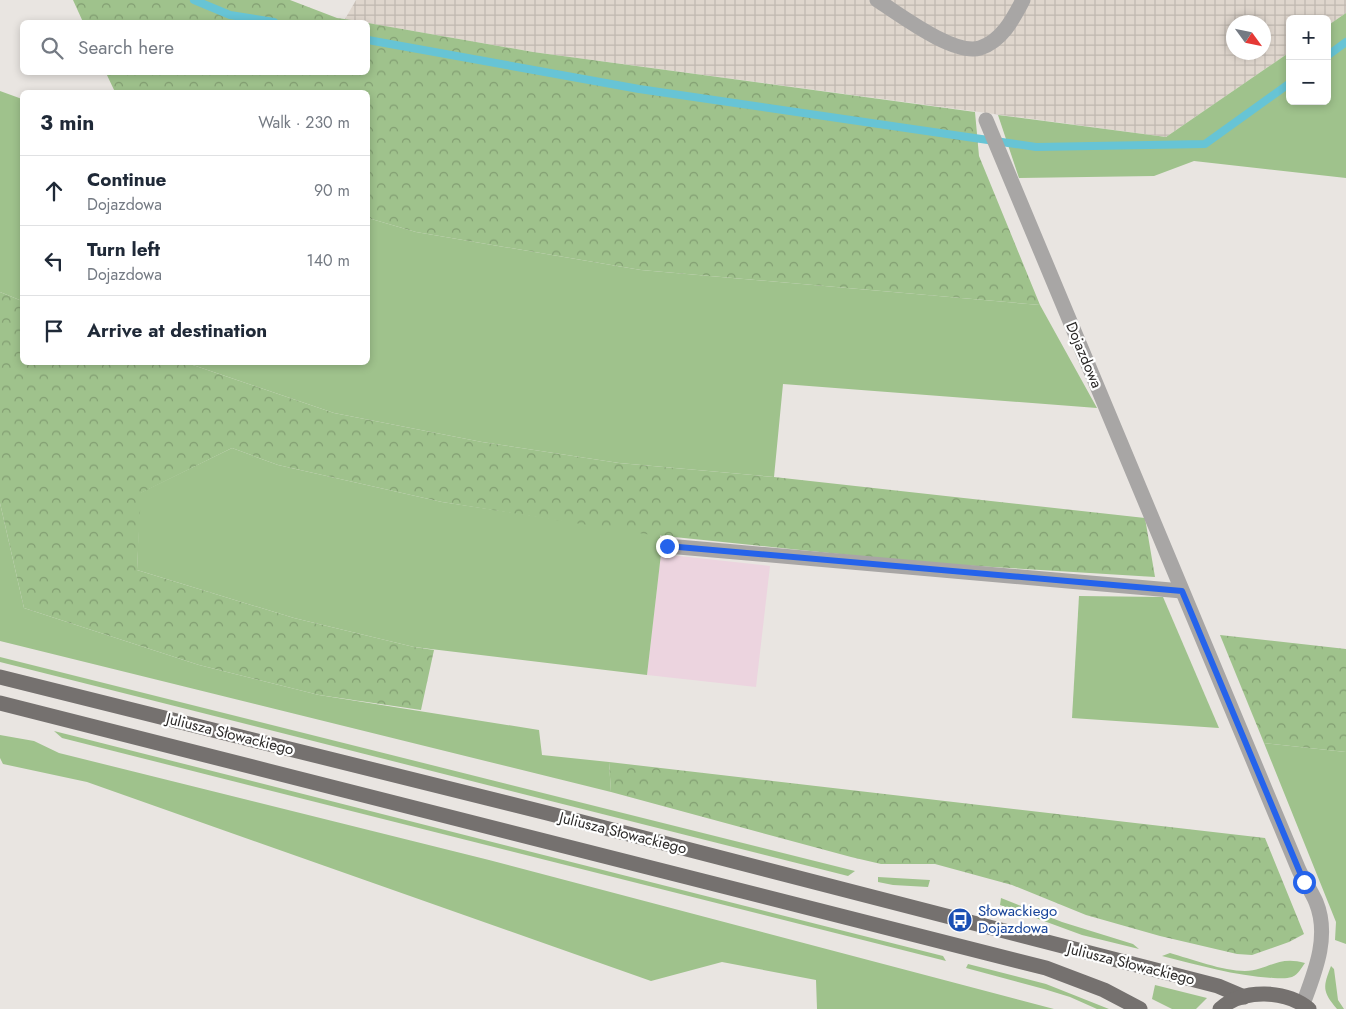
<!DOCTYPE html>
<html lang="en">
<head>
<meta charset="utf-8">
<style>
	:root { --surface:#fff; --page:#f2f2f3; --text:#1f2937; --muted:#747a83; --line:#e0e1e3 }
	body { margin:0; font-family:Jost,sans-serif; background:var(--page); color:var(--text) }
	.controls { position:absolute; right:15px; top:15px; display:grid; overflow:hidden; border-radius:8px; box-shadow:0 2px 8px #0003 }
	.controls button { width:45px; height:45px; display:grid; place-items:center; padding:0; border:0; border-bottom:1px solid var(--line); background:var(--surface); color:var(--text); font:25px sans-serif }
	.compass { position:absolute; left:1226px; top:15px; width:45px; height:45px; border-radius:50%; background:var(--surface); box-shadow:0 2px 8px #0003; rotate:123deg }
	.stop { position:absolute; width:15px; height:15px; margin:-11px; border:4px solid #2563eb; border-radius:50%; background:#fff }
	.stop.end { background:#2563eb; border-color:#fff; box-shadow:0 1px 5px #0008 }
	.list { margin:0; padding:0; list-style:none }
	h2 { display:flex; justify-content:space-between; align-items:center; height:65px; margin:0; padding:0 20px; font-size:21px }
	h2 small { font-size:16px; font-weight:400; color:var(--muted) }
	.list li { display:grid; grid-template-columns:32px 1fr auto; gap:15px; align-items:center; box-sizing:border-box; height:70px; padding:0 20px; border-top:1px solid var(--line) }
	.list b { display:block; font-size:19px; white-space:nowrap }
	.list p { margin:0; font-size:16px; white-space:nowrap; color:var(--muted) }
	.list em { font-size:16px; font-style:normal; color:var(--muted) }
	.icon { flex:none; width:28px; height:28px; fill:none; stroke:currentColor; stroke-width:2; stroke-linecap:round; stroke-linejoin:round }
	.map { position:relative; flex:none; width:1346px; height:1009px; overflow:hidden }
	.search { position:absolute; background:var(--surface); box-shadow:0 2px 8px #0003; left:20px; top:20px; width:350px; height:55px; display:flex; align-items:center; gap:12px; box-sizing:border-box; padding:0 18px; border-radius:8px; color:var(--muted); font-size:19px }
	.panel { position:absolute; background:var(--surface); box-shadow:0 2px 8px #0003; left:20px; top:90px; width:350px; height:275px; border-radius:8px }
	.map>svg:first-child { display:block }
	.commercial { fill:#ecd4df }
	.industrial { fill:url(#industrial-grid); fill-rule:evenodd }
	.grass { fill:#9fc28c }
	.forest { fill:url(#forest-crowns) }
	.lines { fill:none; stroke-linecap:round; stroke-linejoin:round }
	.stream { stroke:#67c4d5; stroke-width:8 }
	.minor { stroke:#a8a6a5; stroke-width:15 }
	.major { stroke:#75716f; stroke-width:15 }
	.route { stroke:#2563eb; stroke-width:6 }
	.labels { text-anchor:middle; stroke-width:4.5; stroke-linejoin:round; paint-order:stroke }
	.street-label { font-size:15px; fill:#2a2827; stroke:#fff }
	.transit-label { font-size:15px; fill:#164399; stroke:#fff; text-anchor:start }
</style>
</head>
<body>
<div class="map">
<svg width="1346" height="1009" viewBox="0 0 1346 1009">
	<defs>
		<pattern id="industrial-grid" width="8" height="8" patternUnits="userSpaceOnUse" patternTransform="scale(1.25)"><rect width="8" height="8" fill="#dfd6cd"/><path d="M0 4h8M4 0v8" fill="none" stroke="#c0b8b0"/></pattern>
		<pattern id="forest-crowns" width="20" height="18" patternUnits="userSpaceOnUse" patternTransform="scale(1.25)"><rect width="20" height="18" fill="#9fc28c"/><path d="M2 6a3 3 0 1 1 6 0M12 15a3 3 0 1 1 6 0" fill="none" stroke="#829e72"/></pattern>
	</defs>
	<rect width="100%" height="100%" fill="#e9e5e1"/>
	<polygon class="commercial" points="661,554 770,566 756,687 647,675"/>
	<path class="industrial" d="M356 0H1346V13L1327 26V19H1290V52L1166 137 533 52 345 19ZM1234 22H1264V52H1234Z"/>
	<g class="grass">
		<polygon points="1346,13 1346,178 1194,161 1154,176 1019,178 998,115 1166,137 1290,52 1290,101 1327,101 1327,26"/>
		<polygon points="0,91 22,99 22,301 0,292"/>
		<polygon points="368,218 416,232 641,270 1040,305 1097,408 783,384 774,477 619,463 482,442 334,413 187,363 368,362"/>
		<polygon points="232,448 278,465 442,502 660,535 661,554 647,675 414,647 294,618 137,570 140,493"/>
		<polygon points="0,503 24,608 199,665 319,695 539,730 542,755 609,762 611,792 0,641"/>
		<polygon points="1079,596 1163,597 1219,728 1072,718"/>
		<polygon points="0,657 855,871 848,876 0,662"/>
		<polygon points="54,731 943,956 946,961 62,738"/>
		<polygon points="0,735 34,741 59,753 489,860 1054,1009 817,1009 816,980 722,962 651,981 87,782 3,764 0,758"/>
		<polygon points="1264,743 1346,752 1346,944 1335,940 1336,922"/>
		<polygon points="878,877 930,880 928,887 893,885 878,882"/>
		<polygon points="1001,898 1062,922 1133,944 1139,949 1082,935 1000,905"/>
		<path d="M1170 953C1191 959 1223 971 1245 971 1269 970 1278 955 1305 963 1301 968 1299 974 1292 977 1286 979 1279 978 1273 978 1235 976 1199 965 1162 956Z"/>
		<polygon points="968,964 1046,984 1109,1009 1097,1009 1070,997 1044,989 966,968"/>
		<path d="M1331 966 1334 969 1338 1000 1344 1009H1337C1322 991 1323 987 1331 966Z"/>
		<polygon points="1155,985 1207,998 1196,1009 1172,1009 1152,999"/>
	</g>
	<g class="forest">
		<polygon points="73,0 290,0 337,18 366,22 83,22"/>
		<polygon points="368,23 533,52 975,112 979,156 1040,305 641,270 416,232 368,218 368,92 115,92 106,73 368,72"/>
		<polygon points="0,292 22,301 22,362 187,363 334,413 482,442 619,463 774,477 1145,518 1155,577 926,563 645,534 442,502 278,465 232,448 141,493 137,570 294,618 414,647 434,650 421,710 319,695 199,665 24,608 0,503"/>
		<polygon points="1220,635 1346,649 1346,752 1264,743"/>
		<polygon points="609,762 1265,838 1304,934 1289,942 1252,955 1237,954 1160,936 1086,915 1012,885 935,864 881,864 851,857 611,792"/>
	</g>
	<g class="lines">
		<g class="stream">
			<polyline points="194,0 230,15 274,22"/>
			<polyline points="368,40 639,89 1036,147 1205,144 1290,83"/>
			<polyline points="1327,56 1346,42"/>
		</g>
		<g class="minor">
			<path d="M877 0C899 14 954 56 980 48 1002 41 1013 19 1023 0"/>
			<path d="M986 120 1298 868C1303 880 1311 890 1316 902 1330 936 1315 972 1303 1004"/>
			<polyline points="667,546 1182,591"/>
		</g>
		<g class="major">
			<polyline points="0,677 547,813 1218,986 1244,997"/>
			<polyline points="0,703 1046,968 1104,990 1140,1009"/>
			<path d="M1220 1009C1243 988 1286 990 1309 1009"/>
		</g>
	</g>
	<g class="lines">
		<polyline class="route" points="667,546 1182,591 1304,882"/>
	</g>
	<defs>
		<symbol id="bus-disc" viewBox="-11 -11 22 22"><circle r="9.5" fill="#1a4fb4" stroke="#fff"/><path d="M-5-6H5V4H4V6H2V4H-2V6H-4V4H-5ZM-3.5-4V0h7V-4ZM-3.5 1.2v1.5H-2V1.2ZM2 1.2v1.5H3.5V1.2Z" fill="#fff"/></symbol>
	</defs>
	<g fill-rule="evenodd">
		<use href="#bus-disc" x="946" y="906" width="28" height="28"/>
	</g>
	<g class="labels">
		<g class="street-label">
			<text transform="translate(1084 355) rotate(67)" y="5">Dojazdowa</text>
			<text transform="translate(230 734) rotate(14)" y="5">Juliusza Słowackiego</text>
			<text transform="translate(623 833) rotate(14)" y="5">Juliusza Słowackiego</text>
			<text transform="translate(1131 964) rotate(14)" y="5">Juliusza Słowackiego</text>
		</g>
		<g class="transit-label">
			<text x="978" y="916">Słowackiego<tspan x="978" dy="17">Dojazdowa</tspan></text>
		</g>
	</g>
</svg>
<div class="controls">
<button>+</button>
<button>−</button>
</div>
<svg class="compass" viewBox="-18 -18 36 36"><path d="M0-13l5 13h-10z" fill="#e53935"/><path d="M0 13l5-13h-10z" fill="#747a83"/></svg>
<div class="stop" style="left:1304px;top:882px"></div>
<div class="stop end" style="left:667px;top:546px"></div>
<div class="search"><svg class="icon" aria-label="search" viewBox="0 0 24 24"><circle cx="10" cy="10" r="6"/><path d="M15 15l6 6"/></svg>Search here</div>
<section class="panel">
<h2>3 min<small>Walk · 230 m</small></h2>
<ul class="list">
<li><svg class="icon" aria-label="ahead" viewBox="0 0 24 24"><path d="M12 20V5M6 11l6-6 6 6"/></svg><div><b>Continue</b><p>Dojazdowa</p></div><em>90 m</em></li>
<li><svg class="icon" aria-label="left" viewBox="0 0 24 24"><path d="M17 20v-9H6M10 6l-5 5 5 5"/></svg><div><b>Turn left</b><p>Dojazdowa</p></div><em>140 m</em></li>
<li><svg class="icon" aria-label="arrive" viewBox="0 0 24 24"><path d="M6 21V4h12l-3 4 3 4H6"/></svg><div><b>Arrive at destination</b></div></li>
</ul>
</section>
</div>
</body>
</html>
